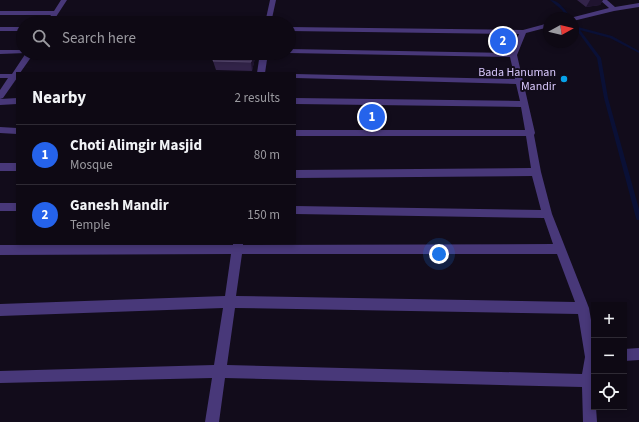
<!DOCTYPE html>
<html lang="en">
<head>
<meta charset="utf-8">
<style>
	:root { --surface:#0e0914; --page:#1c1722; --text:#f1f3f6; --muted:#9b9aa0; --line:#2e2a34; --accent:#2563eb }
	body { margin:0; font-family:"Source Sans 3",sans-serif; background:var(--page); color:var(--text) }
	.controls { position:absolute; right:12px; bottom:12px; display:grid; overflow:hidden; border-radius:0px; box-shadow:0 2px 6px #0003 }
	.controls button { width:36px; height:36px; display:grid; place-items:center; padding:0; border:0; border-bottom:1px solid var(--line); background:var(--surface); color:var(--text); font:20px sans-serif }
	.compass { position:absolute; left:543px; top:12px; width:36px; height:36px; border-radius:50%; background:var(--surface); box-shadow:0 2px 6px #0003; rotate:82deg }
	.you { position:absolute; left:439px; top:254px; width:14px; height:14px; margin:-10px; border:3px solid #fff; border-radius:50%; background:#1a73e8; box-shadow:0 0 0 6px #1a73e833 }
	.badge { display:grid; place-items:center; width:26px; height:26px; border-radius:50%; background:var(--accent); color:#fff; font-size:13px; font-weight:700 }
	.pin { position:absolute; translate:-50% -50%; border:2px solid #fff; box-shadow:0 1px 4px #0006 }
	.list { margin:0; padding:0; list-style:none }
	h2 { display:flex; justify-content:space-between; align-items:center; height:52px; margin:0; padding:0 16px; font-size:17px }
	h2 small { font-size:13px; font-weight:400; color:var(--muted) }
	.list li { display:grid; grid-template-columns:26px 1fr auto; gap:12px; align-items:center; box-sizing:border-box; height:60px; padding:0 16px; border-top:1px solid var(--line) }
	.list b { display:block; font-size:15px; white-space:nowrap }
	.list p { margin:0; font-size:13px; white-space:nowrap; color:var(--muted) }
	.list em { font-size:13px; font-style:normal; color:var(--muted) }
	.icon { flex:none; width:22px; height:22px; fill:none; stroke:currentColor; stroke-width:2; stroke-linecap:round; stroke-linejoin:round }
	.map { position:relative; flex:none; width:639px; height:422px; overflow:hidden }
	.search { position:absolute; background:var(--surface); box-shadow:0 2px 6px #0003; left:16px; top:16px; width:280px; height:44px; display:flex; align-items:center; gap:10px; box-sizing:border-box; padding:0 14px; border-radius:22px; color:var(--muted); font-size:15px }
	.panel { position:absolute; background:var(--surface); box-shadow:0 2px 6px #0003; left:16px; top:72px; width:280px; height:172px; border-radius:0px }
	.map>svg:first-child { display:block }
	.lines { fill:none; stroke-linecap:round; stroke-linejoin:round }
	.stream { fill:#0a1036; fill-rule:evenodd }
	.minor { fill:#483879; fill-rule:evenodd }
	.wall { fill:#33244a }
	.shaded-wall { fill:#1f132f }
	.building { fill:#45365d; stroke:#5c4d76 }
	.poi-dot { fill:#07a2ea; stroke:#120c1b; stroke-width:1.5 }
	.labels { text-anchor:middle; stroke-width:4; stroke-linejoin:round; paint-order:stroke }
	.far-poi-label { font-size:12px; fill:#d9c8fd; stroke:#120c1b; text-anchor:end }
</style>
</head>
<body>
<div class="map">
<svg width="639" height="422" viewBox="0 0 639 422">
	<rect width="100%" height="100%" fill="#120c1b"/>
	<g class="lines">
		<g class="stream">
			<path d="M550 0C559 0 566 11 571 18H567L562 10Z"/>
			<polygon points="573,22 574,22 578,27 612,36 639,51 639,53 610,38 580,30 601,58 608,98 639,209 639,220 637,220 636,218 604,98 597,58 573,25"/>
		</g>
		<g class="minor">
			<polygon points="61,0 67,0 52,23 46,23 51,15 0,15 0,11 54,11"/>
			<polygon points="270,0 276,0 271,23 265,23"/>
			<polygon points="600,0 607,0 615,7 639,3 639,7 614,11 573,21 573,18 570,18 609,8"/>
			<path d="M549 23V27L526 33 517 55 535 133 534 135 541 172 552 214 589 308 594 338V407H596L597 422H583L582 387 225 378 219 422H205L212 378 0 383V371L214 365 223 308 0 316V304L225 296 231 254 0 255V245H233V243H243V245L553 244 544 218 295 214V206L541 210 532 176 295 178V170L531 168 526 136H295V130H525L521 107 295 104V98L520 101 516 84 295 78V74L515 79 510 57 288 53 289 49 510 53 519 34 289 31V27L523 30ZM242 254H557L575 302 236 296ZM235 308 578 314 585 357 582 374 227 365Z"/>
			<rect x="0" y="27" width="23" height="4"/>
			<polygon points="0,50 23,50 23,53 26,53 0,54"/>
			<polygon points="26,53 34,53 20,73 17,73 17,78 3,98 0,99 0,90 8,78 0,78 0,74 12,74"/>
			<polygon points="260,53 268,53 265,73 257,73"/>
			<polygon points="17,98 17,104 0,105 0,99"/>
			<polygon points="0,127 17,128 17,134 0,133"/>
			<rect x="0" y="163" width="17" height="8"/>
			<rect x="0" y="203" width="17" height="8"/>
			<polygon points="639,348 639,360 624,361 624,349"/>
		</g>
	</g>
	<g class="wall">
		<polygon points="577,0 603,0 600,5 586,7"/>
		<polygon points="255,58 252,71 216,70 213,61"/>
	</g>
	<g class="shaded-wall">
		<polygon points="590,0 603,0 600,5 586,7"/>
		<polygon points="252,53 254,53 255,58 252,71 251,62"/>
	</g>
	<polygon class="building" points="216,53 252,53 251,62 213,61"/>
	<circle class="poi-dot" cx="564" cy="79" r="4"/>
	<g class="labels">
		<g class="far-poi-label">
			<text x="556" y="76">Bada Hanuman<tspan x="556" dy="14">Mandir</tspan></text>
		</g>
	</g>
</svg>
<div class="controls">
<button>+</button>
<button>−</button>
<button><svg class="icon" aria-label="locate" viewBox="0 0 24 24"><circle cx="12" cy="12" r="6"/><path d="M12 2v4M12 18v4M2 12h4M18 12h4"/></svg></button>
</div>
<svg class="compass" viewBox="-18 -18 36 36"><path d="M0-13l5 13h-10z" fill="#e53935"/><path d="M0 13l5-13h-10z" fill="#9b9aa0"/></svg>
<div class="you"></div>
<div class="pin badge" style="left:372px;top:117px">1</div>
<div class="pin badge" style="left:503px;top:41px">2</div>
<div class="search"><svg class="icon" aria-label="search" viewBox="0 0 24 24"><circle cx="10" cy="10" r="6"/><path d="M15 15l6 6"/></svg>Search here</div>
<section class="panel">
<h2>Nearby<small>2 results</small></h2>
<ul class="list">
<li><span class="badge">1</span><div><b>Choti Alimgir Masjid</b><p>Mosque</p></div><em>80 m</em></li>
<li><span class="badge">2</span><div><b>Ganesh Mandir</b><p>Temple</p></div><em>150 m</em></li>
</ul>
</section>
</div>
</body>
</html>
